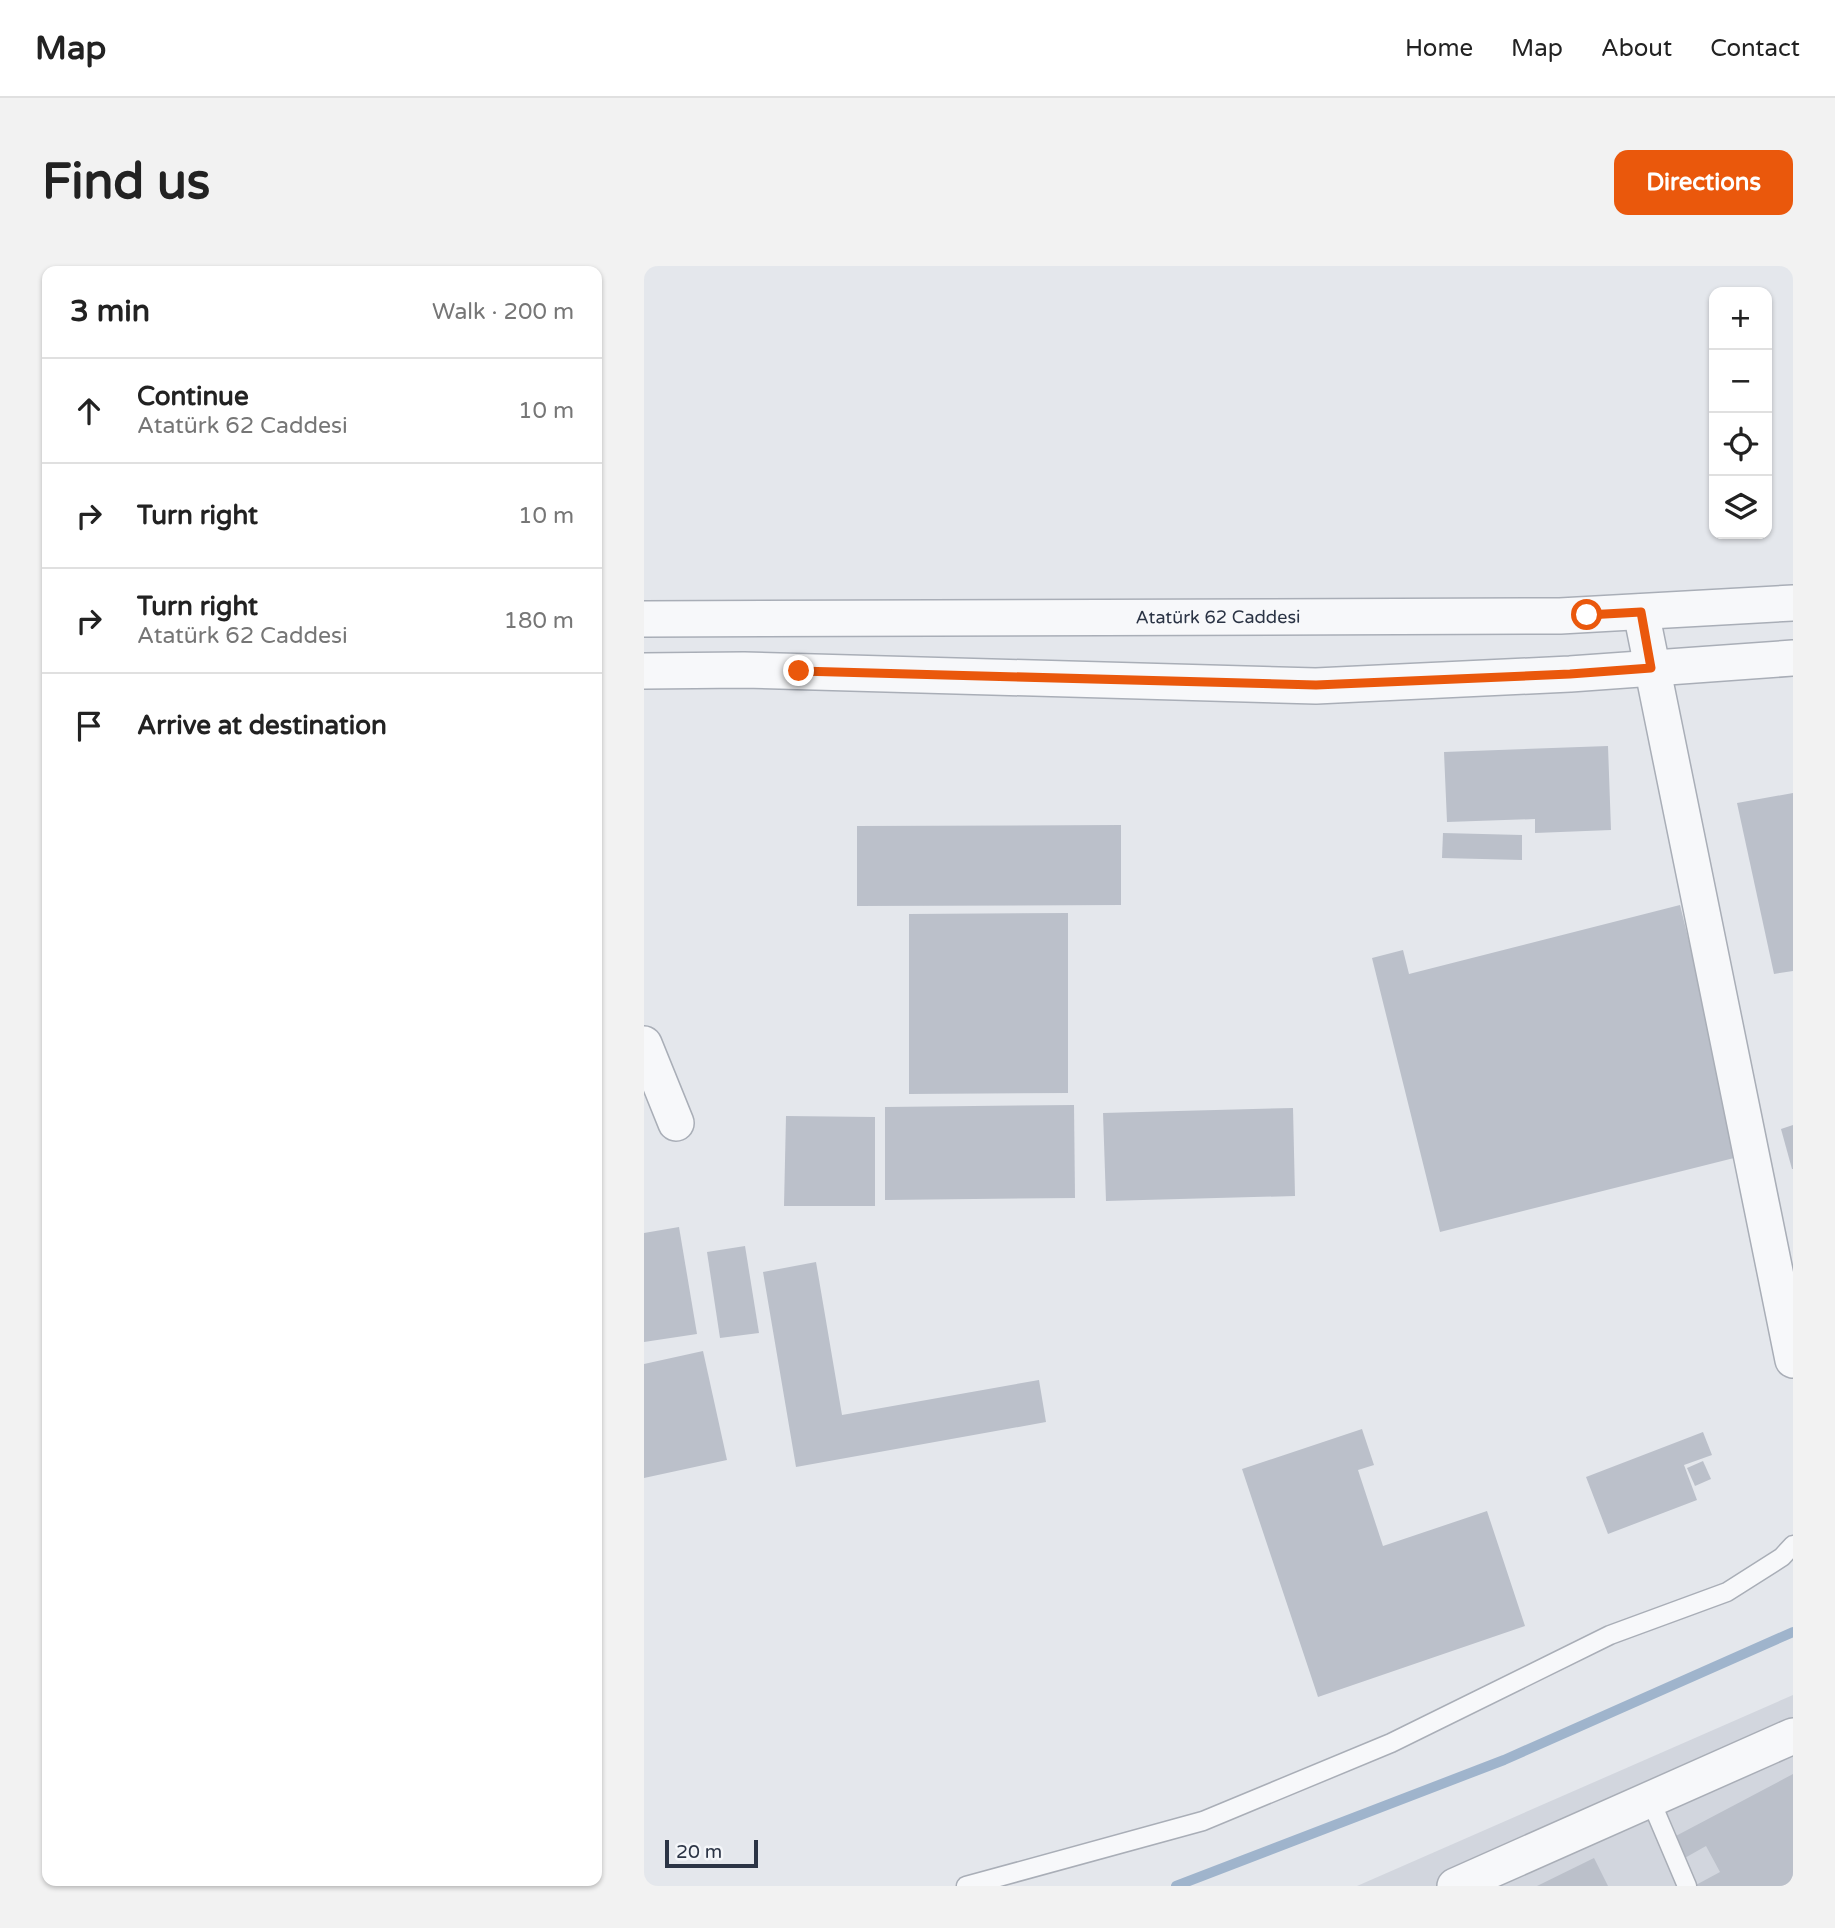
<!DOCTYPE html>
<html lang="en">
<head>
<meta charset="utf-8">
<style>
	:root { --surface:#fff; --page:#f2f2f2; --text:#222; --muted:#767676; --line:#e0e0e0; --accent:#ea580c }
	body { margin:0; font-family:"Varela Round",sans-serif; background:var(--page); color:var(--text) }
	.controls { position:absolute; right:21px; top:21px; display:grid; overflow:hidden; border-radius:14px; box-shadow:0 2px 5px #0004 }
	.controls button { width:63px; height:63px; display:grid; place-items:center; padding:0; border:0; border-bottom:2px solid var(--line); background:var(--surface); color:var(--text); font:35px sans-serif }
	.scale { position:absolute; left:21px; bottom:18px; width:93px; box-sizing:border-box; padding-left:7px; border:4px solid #2b3445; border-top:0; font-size:19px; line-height:24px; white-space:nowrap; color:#2b3445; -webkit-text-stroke:5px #f4f6f9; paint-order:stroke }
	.stop { position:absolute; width:21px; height:21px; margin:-16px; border:5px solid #ea580c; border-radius:50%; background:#fff }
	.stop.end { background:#ea580c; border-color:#fff; box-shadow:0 2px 7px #0008 }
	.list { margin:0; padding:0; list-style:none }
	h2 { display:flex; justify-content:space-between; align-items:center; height:91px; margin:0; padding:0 28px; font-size:30px }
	h2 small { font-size:23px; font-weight:400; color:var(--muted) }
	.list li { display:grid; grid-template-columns:46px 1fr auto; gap:21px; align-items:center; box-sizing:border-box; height:105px; padding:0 28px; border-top:2px solid var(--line) }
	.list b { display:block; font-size:26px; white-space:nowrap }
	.list p { margin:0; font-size:23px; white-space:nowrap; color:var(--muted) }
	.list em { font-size:23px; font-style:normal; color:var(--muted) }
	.icon { flex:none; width:38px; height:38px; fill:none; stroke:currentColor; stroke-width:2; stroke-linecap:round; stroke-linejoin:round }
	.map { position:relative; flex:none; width:1149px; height:1620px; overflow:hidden; border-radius:14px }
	header { display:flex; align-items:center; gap:42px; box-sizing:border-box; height:98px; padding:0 35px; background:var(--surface); border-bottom:2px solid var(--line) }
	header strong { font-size:33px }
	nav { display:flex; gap:38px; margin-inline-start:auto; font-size:24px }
	.intro { display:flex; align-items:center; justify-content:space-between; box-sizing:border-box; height:168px; padding:0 42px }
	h1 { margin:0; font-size:49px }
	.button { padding:18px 32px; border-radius:14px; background:var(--accent); color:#fff; font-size:24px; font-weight:700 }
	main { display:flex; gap:42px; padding:0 42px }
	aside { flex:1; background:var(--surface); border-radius:14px; box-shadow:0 2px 5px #0004 }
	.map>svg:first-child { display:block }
	.built { fill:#d2d6de }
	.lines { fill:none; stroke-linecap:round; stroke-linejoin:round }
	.stream { stroke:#9fb4cc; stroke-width:10 }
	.building { fill:#bbc0ca }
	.lane-casing { stroke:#a9aeb7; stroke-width:21 }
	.street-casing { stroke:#a9aeb7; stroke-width:38 }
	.lane { stroke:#f7f8fa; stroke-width:18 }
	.street { stroke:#f7f8fa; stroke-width:35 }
	.route { stroke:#ea580c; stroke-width:9 }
	.labels { text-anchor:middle; stroke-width:5; stroke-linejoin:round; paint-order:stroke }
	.street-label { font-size:18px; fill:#2b3445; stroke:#f4f6f9 }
</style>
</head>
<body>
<header>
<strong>Map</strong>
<nav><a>Home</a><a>Map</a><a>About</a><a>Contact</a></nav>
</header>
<div class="intro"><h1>Find us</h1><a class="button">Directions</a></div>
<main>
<aside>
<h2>3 min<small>Walk · 200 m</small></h2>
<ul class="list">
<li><svg class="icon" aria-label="ahead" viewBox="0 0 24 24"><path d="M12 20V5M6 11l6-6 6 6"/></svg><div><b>Continue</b><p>Atatürk 62 Caddesi</p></div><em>10 m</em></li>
<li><svg class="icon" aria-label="right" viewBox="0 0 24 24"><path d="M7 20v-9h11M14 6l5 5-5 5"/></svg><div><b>Turn right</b></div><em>10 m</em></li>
<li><svg class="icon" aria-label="right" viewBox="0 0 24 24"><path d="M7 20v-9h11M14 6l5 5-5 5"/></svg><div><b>Turn right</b><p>Atatürk 62 Caddesi</p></div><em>180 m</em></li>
<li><svg class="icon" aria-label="arrive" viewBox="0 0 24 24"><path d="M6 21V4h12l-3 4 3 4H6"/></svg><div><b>Arrive at destination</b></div></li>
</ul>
</aside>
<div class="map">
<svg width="1149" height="1620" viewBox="0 0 1149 1620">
	<rect width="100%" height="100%" fill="#e4e7ec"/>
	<polygon class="built" points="1149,1429 1149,1620 713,1620"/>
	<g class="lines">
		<polyline class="stream" points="532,1620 860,1494 1149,1366"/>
	</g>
	<g class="building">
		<polygon points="964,480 967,564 891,567 891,553 803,556 800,486"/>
		<polygon points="1149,527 1149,705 1130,708 1093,537"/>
		<polygon points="477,559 477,639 213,640 213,560"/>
		<polygon points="799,567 878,569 878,594 798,592"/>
		<polygon points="1036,639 1098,890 796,966 728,692 759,684 765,708"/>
		<polygon points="424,647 424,827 265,828 265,648"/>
		<polygon points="430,839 431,932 241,934 241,841"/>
		<polygon points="649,842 651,930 462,935 459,847"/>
		<polygon points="142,850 231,851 231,940 140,940"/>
		<polygon points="1149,859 1149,903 1148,903 1137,863"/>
		<polygon points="35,961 53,1068 0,1076 0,967"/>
		<polygon points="101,980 115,1067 76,1072 63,986"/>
		<polygon points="172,996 198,1149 395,1114 402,1156 152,1201 119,1006"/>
		<polygon points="59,1085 83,1194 0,1212 0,1098"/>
		<polygon points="718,1163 730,1199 714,1204 739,1280 843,1245 881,1360 674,1431 598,1203"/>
		<polygon points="1059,1166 1068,1189 1040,1199 1053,1234 964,1268 942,1211"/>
		<polygon points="1059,1195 1067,1213 1051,1220 1043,1202"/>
		<polygon points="1149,1508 1149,1620 1050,1620 1076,1606 1062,1580 1039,1593 1028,1572"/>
		<polygon points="950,1592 964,1620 893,1620"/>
	</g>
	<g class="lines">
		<defs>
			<g id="lane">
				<polyline points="1006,1533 1043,1620"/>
				<polyline points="322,1620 559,1555 747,1477 966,1369 1083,1326 1138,1291 1149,1279"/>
			</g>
			<g id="street">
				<polyline points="997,346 1149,1094"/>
				<path id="s1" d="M0 353 916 350 1149 337"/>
				<polyline points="0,405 100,404 672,420 926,408 1149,392"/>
				<polyline points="0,778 32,857"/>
				<polyline points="811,1620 1149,1470"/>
			</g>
		</defs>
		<use href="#lane" class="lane-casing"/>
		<use href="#street" class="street-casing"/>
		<use href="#lane" class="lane"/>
		<use href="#street" class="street"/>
	</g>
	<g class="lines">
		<polyline class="route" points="155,405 672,419 926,408 1007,402 997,346 943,349"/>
	</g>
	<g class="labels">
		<g class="street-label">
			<text dy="6" stroke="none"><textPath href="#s1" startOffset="574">Atatürk 62 Caddesi</textPath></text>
		</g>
	</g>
</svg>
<div class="controls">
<button>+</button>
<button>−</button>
<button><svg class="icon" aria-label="locate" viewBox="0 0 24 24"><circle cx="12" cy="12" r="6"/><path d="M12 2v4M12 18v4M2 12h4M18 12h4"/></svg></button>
<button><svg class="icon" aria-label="layers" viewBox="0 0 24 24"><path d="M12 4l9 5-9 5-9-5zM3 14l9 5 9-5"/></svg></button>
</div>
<div class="scale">20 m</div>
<div class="stop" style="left:943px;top:349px"></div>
<div class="stop end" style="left:155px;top:405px"></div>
</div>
</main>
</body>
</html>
